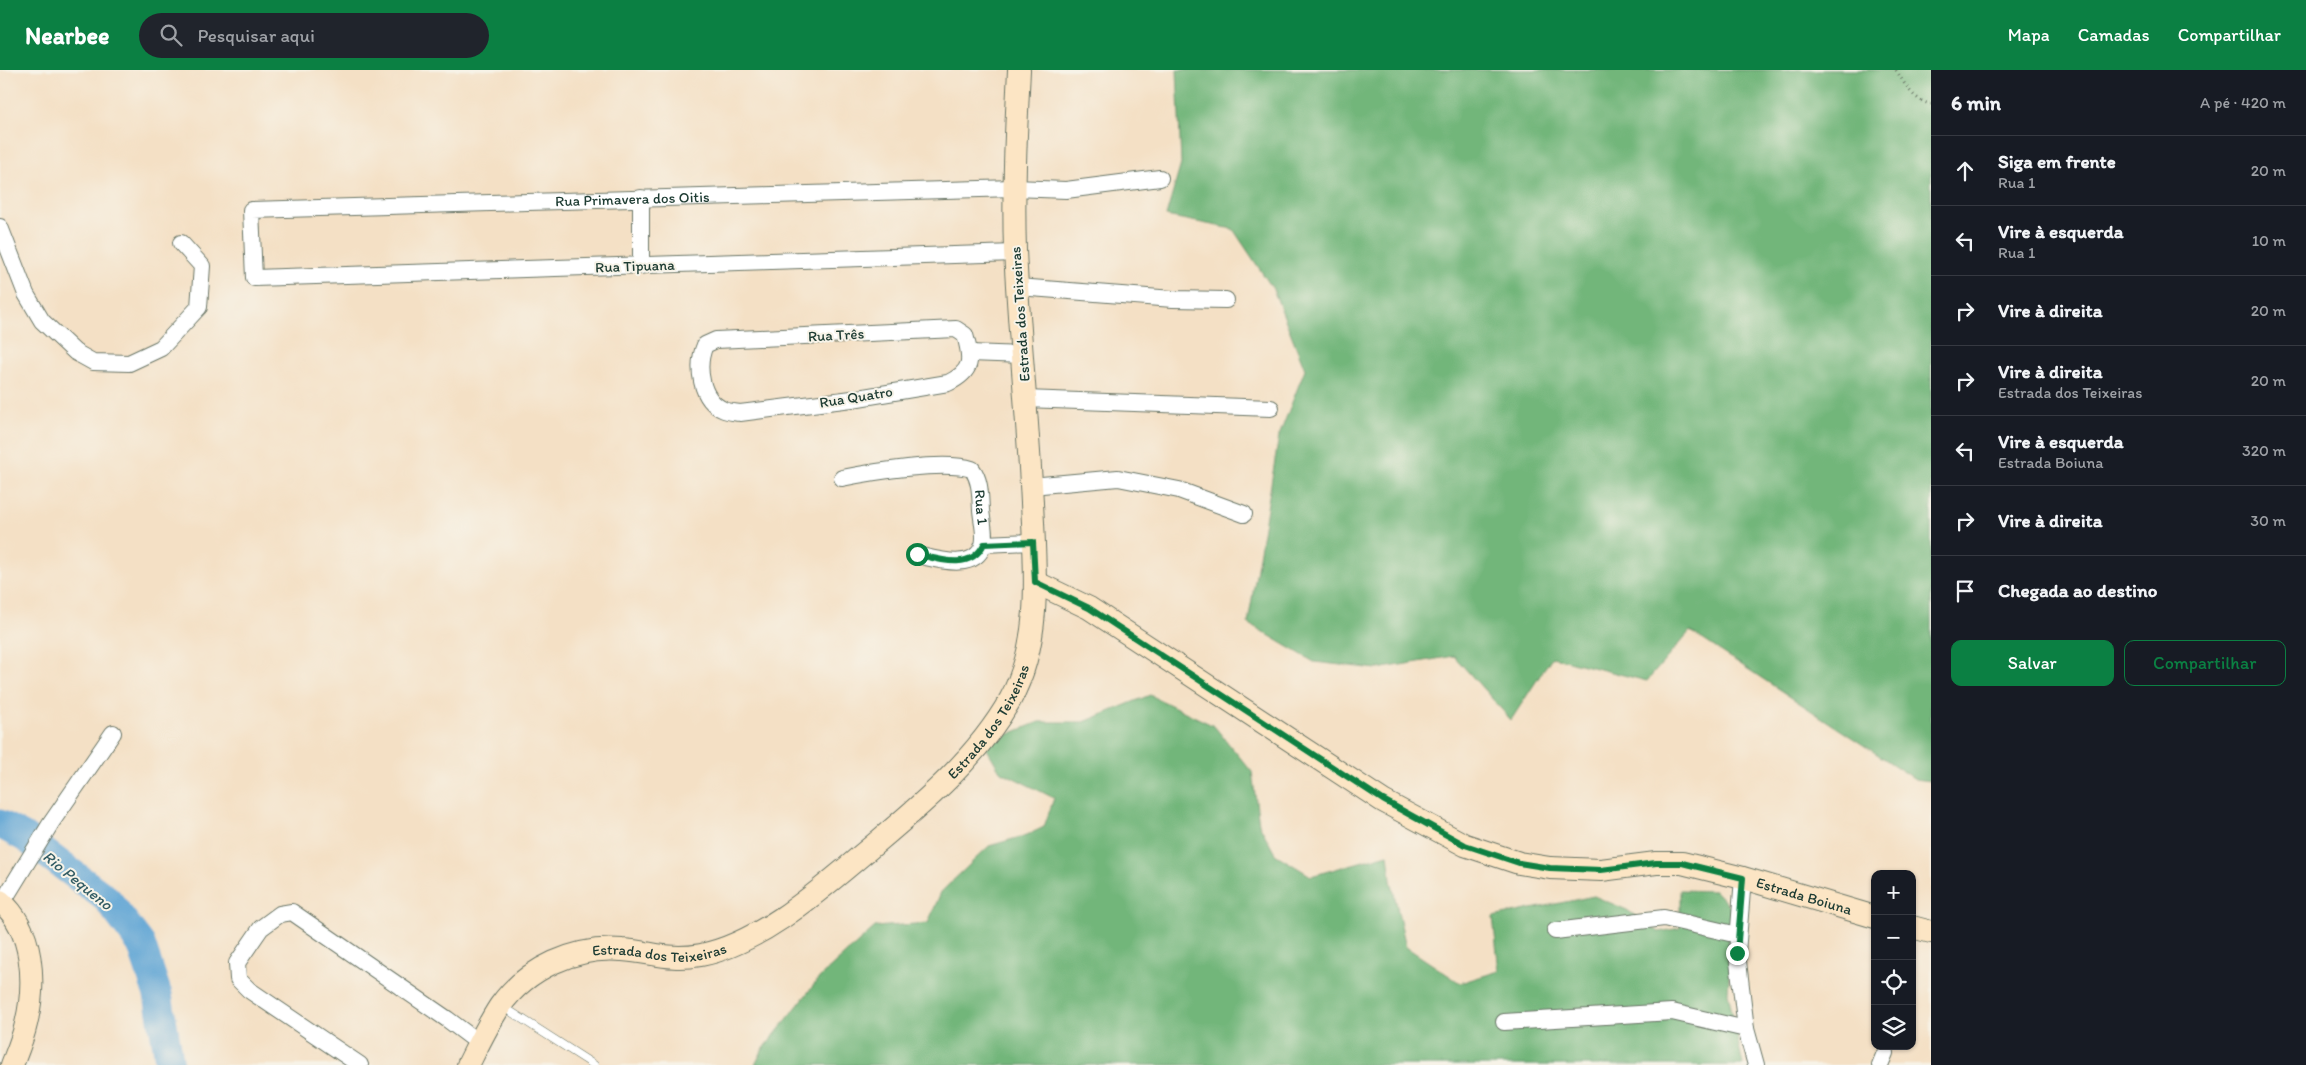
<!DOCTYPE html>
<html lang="pt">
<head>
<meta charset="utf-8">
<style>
	:root { --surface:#171b24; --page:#20242c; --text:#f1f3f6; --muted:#9ea1a6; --line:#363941; --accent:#0b8043 }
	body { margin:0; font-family:Itim,sans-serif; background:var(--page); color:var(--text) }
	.controls { position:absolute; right:15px; bottom:15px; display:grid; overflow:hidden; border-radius:10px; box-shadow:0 1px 4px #0004 }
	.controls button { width:45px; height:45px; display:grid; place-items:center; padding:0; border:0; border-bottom:1px solid var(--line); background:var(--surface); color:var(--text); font:25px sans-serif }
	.stop { position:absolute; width:15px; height:15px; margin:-11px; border:4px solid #0b8043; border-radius:50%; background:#fff }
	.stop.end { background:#0b8043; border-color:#fff; box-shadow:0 1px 5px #0008 }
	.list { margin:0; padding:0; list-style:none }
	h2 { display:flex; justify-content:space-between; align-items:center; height:65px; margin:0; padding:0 20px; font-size:21px }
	h2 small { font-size:16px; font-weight:400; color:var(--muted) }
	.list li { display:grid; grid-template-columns:32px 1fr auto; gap:15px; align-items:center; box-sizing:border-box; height:70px; padding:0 20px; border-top:1px solid var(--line) }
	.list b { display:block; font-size:19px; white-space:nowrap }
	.list p { margin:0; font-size:16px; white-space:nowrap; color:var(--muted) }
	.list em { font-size:16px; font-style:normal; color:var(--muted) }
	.actions { display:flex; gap:10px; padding:15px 20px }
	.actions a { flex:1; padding:11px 0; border:1px solid var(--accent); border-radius:10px; text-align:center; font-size:18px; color:var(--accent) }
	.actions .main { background:var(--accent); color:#fff }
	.icon { flex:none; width:28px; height:28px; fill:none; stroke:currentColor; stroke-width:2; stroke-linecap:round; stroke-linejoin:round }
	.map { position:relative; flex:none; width:1931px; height:995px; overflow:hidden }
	header { display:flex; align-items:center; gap:30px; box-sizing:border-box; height:70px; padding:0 25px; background:var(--accent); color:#fff }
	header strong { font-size:24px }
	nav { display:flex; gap:28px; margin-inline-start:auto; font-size:18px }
	.search { width:350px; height:45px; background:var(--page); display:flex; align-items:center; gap:12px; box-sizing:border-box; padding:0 18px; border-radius:28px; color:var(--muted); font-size:19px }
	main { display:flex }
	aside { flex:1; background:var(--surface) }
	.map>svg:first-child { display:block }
	.forest { fill:#72b67a; stroke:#487a57 }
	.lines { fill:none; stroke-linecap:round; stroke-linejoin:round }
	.river { stroke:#5fa4d4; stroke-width:29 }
	.lane-casing { stroke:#6a7667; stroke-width:9 }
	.street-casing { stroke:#6a7667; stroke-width:18 }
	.secondary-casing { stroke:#6a7667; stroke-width:24 }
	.path { stroke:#6a7667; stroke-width:3; stroke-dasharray:1 4; stroke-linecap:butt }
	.lane { stroke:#fff; stroke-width:8 }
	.street { stroke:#fff; stroke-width:16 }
	.secondary { stroke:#fce5c4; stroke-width:22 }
	.route { stroke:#0b8043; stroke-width:6 }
	.labels { text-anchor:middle; stroke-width:4; stroke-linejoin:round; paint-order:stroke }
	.street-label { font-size:15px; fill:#1f3d34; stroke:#f7f3e8 }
	.water-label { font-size:16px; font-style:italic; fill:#325c64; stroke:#f7f3e8 }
</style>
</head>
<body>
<header>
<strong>Nearbee</strong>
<div class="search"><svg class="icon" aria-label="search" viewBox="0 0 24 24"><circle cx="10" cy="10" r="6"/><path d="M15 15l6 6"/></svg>Pesquisar aqui</div>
<nav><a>Mapa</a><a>Camadas</a><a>Compartilhar</a></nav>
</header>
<main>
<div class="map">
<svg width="1931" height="995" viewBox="0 0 1931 995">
	<rect width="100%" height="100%" fill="#f7f3e8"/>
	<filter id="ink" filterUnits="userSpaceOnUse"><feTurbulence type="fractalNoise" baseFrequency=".02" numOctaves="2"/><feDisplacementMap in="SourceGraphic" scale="10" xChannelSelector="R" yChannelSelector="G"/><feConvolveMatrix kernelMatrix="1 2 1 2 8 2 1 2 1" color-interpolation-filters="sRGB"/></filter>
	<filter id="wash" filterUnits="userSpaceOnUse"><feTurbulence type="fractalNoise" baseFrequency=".0096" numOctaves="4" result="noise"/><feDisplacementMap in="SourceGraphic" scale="20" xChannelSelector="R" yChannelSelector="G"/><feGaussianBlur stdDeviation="1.12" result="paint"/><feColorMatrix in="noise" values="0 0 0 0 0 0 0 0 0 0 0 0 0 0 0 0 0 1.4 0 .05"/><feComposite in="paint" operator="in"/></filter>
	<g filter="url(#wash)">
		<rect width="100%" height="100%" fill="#f4e0c5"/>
		<g class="forest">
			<polygon points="1177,0 1931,0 1931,711 1915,709 1690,561 1647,611 1552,587 1511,650 1454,586 1377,599 1314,592 1248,553 1279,366 1305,299 1273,219 1233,159 1166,146 1181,94"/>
			<polygon points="1150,625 1214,656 1252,702 1259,754 1275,784 1311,806 1388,784 1391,810 1406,877 1460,913 1499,901 1493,847 1594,826 1627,840 1659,862 1680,858 1680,820 1715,821 1733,840 1728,923 1743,995 755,995 762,981 820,907 875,857 928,853 941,822 989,776 1027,765 1044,757 1054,728 1000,701 984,674 1039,652 1084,652"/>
		</g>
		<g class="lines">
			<polyline class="river" points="0,754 24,767 107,829 141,874 158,925 170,995"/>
		</g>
	</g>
	<g filter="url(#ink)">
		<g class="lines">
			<defs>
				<polyline id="lane" points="502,936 594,995"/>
				<g id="street">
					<polyline points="0,157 26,224 42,251 75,282 93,292 129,293 161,278 199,237 202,196 181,173"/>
					<path id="s1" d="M1015 183 254 208 251 140 1014 118 1066 120 1160 108"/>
					<polyline points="641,196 641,128"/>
					<polyline points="1018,217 1173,229 1226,230"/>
					<path d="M956 259 965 265C972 290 973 301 948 313L852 329 740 343C735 342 729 342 724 340 700 330 696 296 705 275L716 270Z"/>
					<polyline points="970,283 1023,285"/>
					<polyline points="1025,329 1271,338"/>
					<path id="s2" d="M842 408C872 402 944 390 972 399 981 411 980 426 981 440 982 451 986 466 983 475 975 502 936 489 917 485"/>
					<polyline points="1031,416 1118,408 1179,420 1244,444"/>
					<polyline points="984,474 1033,472"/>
					<polyline points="1743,808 1737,883 1746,959 1756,995"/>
					<polyline points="2,833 51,753 113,663"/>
					<polyline points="1555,861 1664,848 1738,865"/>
					<polyline points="1504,952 1672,942 1746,959"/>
					<polyline points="360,995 249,920 238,909 237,893 261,858 280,844 292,842 447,949 479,973"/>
					<polyline points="1880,995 1885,983"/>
				</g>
				<g id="secondary">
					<path id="s3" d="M1035 512 1089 538 1383 731 1465 775 1519 793 1550 798 1601 800 1656 793H1682L1743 808 1875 847"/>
					<path d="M0 831C34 859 36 914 26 954 23 968 17 982 12 995"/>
					<polyline points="1912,857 1931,862"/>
					<path id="s4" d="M468 995C478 975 488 954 500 936 527 898 576 876 622 880 653 882 668 891 701 885 762 873 822 818 869 779 921 735 976 690 1010 630 1043 570 1035 498 1032 433 1028 349 1019 265 1015 180 1013 120 1016 60 1019 0"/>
				</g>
			</defs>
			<use href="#lane" class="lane-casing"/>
			<use href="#street" class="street-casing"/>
			<use href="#secondary" class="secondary-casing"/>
			<path class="path" d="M1896 0C1905 14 1913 31 1931 34"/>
			<use href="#lane" class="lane"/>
			<use href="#street" class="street"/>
			<use href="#secondary" class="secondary"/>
		</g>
	</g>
	<g class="lines" filter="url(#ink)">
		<path class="route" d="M917 484C940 490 971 501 984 474L1033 472 1035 512 1089 538 1383 730 1465 775 1519 793 1550 798 1601 800 1656 793H1682L1743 808 1737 883"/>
	</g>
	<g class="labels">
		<g class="street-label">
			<text dy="5" stroke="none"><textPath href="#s1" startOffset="1211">Rua Primavera dos Oitis</textPath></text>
			<text transform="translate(635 196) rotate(-2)" y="5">Rua Tipuana</text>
			<text transform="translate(1020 244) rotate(-94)" y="5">Estrada dos Teixeiras</text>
			<text transform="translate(836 265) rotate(-3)" y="5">Rua Três</text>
			<text transform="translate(856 327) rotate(-9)" y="5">Rua Quatro</text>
			<text dy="5" stroke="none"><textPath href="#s2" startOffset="171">Rua 1</textPath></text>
			<text dy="5" stroke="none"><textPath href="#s4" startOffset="664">Estrada dos Teixeiras</textPath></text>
			<text dy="5" stroke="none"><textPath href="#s3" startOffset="852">Estrada Boiuna</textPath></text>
			<text dy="5" stroke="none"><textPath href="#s4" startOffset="245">Estrada dos Teixeiras</textPath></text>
		</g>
		<g class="water-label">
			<text transform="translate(78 810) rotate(39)" y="6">Rio Pequeno</text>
		</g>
	</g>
</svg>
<div class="controls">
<button>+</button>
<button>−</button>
<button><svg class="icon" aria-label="locate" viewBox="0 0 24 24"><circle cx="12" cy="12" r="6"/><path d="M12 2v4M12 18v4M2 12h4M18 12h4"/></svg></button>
<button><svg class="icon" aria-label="layers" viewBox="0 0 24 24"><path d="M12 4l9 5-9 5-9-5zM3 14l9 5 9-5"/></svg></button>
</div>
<div class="stop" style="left:917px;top:484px"></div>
<div class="stop end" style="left:1737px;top:883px"></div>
</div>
<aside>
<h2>6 min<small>A pé · 420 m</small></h2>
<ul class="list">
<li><svg class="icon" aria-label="ahead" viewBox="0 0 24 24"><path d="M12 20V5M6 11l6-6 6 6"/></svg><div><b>Siga em frente</b><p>Rua 1</p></div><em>20 m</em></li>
<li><svg class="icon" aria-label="left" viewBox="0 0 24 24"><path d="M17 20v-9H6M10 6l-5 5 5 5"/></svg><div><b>Vire à esquerda</b><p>Rua 1</p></div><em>10 m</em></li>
<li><svg class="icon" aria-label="right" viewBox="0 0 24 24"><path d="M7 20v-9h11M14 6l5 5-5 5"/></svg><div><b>Vire à direita</b></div><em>20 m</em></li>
<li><svg class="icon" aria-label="right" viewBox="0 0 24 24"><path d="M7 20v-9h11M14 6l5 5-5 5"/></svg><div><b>Vire à direita</b><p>Estrada dos Teixeiras</p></div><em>20 m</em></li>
<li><svg class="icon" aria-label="left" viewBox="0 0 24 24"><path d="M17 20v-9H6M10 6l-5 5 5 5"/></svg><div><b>Vire à esquerda</b><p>Estrada Boiuna</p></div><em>320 m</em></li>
<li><svg class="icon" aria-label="right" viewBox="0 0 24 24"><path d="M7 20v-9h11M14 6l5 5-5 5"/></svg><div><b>Vire à direita</b></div><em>30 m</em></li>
<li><svg class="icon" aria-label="arrive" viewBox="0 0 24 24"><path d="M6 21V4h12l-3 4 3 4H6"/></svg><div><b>Chegada ao destino</b></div></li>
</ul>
<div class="actions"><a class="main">Salvar</a><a>Compartilhar</a></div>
</aside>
</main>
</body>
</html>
